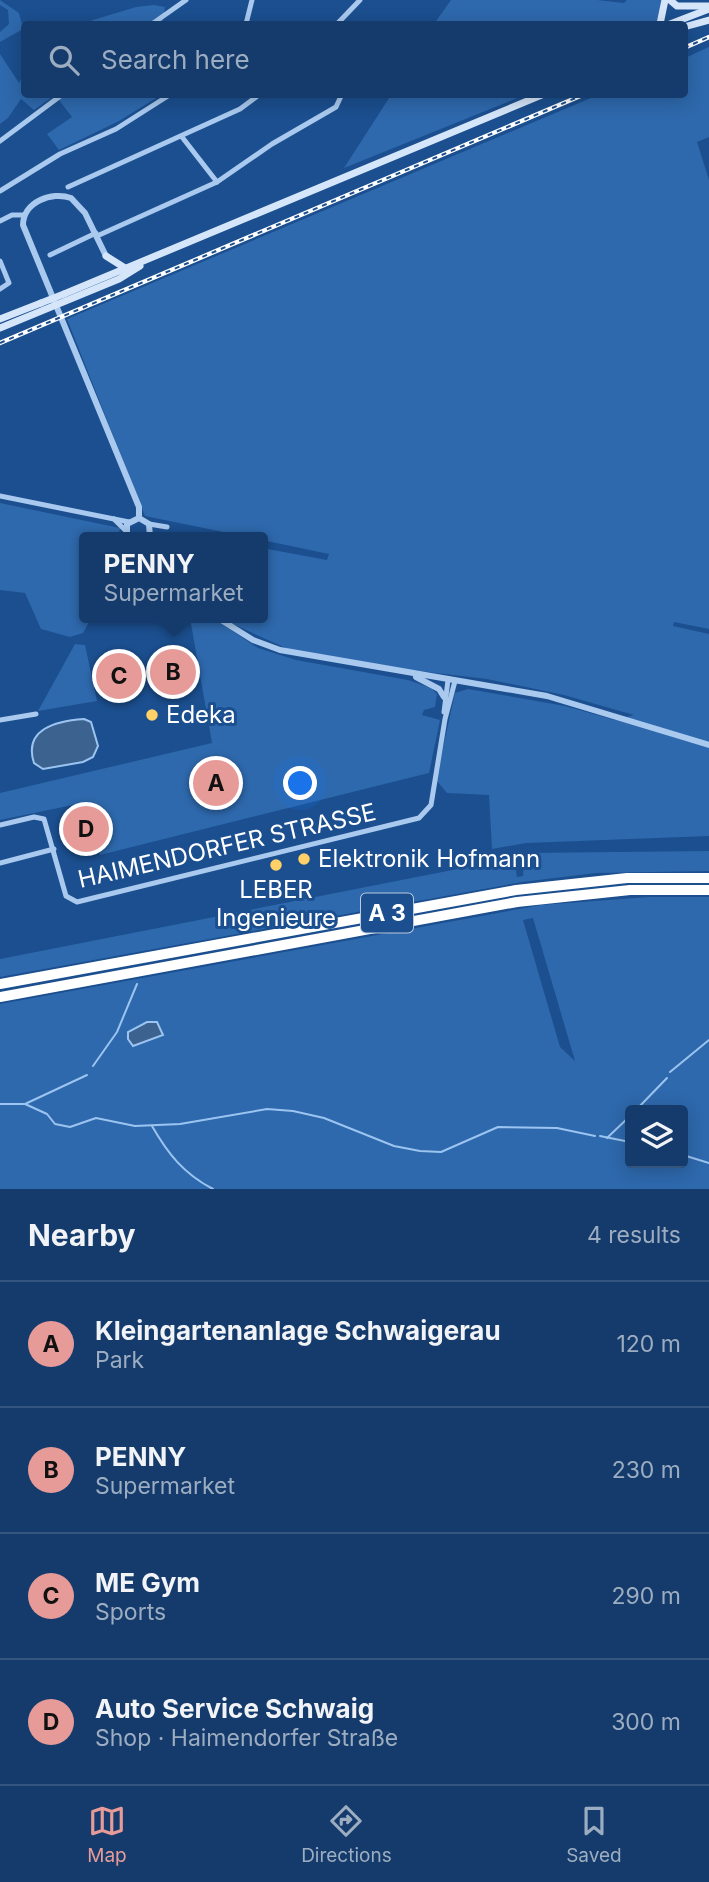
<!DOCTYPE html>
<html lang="en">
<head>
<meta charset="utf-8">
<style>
	:root { --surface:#143b6b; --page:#1d4271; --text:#f1f3f6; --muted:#9dadc1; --line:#33557e; --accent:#e69b98 }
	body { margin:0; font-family:Inter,sans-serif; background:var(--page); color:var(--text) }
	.controls { position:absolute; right:21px; bottom:21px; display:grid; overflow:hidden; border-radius:7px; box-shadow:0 4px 18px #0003 }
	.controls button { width:63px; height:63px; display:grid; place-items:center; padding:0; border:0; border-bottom:2px solid var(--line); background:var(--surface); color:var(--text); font:35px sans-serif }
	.you { position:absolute; left:301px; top:784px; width:24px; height:24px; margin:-18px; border:5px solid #fff; border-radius:50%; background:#1a73e8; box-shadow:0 0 0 10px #1a73e833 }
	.badge { display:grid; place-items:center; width:46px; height:46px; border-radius:50%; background:var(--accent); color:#111; font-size:23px; font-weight:700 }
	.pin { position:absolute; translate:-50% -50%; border:4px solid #fff; box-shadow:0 2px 7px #0006 }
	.popup { position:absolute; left:79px; top:532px; width:189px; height:91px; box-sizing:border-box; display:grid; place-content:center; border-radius:7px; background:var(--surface); filter:drop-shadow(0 2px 5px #0005); font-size:23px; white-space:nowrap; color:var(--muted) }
	.popup b { font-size:26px; color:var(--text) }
	.popup::after { content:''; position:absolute; left:50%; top:100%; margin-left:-14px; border:14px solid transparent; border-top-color:var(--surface) }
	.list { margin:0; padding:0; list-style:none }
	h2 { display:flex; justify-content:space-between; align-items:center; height:91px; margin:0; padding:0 28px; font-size:30px }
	h2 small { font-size:23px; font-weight:400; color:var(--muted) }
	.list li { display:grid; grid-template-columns:46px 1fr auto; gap:21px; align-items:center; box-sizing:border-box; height:126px; padding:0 28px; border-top:2px solid var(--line) }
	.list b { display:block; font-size:26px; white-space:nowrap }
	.list p { margin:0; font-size:23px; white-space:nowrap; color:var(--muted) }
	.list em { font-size:23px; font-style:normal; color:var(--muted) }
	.icon { flex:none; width:38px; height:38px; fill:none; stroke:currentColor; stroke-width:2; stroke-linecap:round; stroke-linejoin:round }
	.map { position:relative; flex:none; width:709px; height:1189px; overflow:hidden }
	.search { position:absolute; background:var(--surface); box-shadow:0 4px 18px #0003; left:21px; right:21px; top:21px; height:77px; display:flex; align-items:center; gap:18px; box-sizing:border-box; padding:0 24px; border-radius:7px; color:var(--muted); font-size:26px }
	.sheet { height:595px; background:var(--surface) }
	nav { display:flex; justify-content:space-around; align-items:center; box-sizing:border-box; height:98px; border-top:2px solid var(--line); background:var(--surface); font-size:19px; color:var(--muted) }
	nav a { display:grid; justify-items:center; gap:4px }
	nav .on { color:var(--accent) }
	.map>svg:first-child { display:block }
	.green { fill:#2e69ad; fill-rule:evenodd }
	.water { fill:#3c6290; stroke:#9cc4f0; stroke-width:2 }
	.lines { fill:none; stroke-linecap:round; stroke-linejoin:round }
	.stream { stroke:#9cc4f0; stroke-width:2 }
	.minor { stroke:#a9c9ee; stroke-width:5 }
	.tertiary { stroke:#a9c9ee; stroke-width:6 }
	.secondary { stroke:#d6e6fa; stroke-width:7 }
	.motorway { stroke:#fff; stroke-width:10 }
	.rail-casing { stroke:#fff; stroke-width:4.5 }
	.rail { stroke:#1b4f8f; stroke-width:2; stroke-dasharray:5; stroke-linecap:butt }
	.secondary-bridge { stroke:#d6e6fa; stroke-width:7 }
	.poi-dot { fill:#ffd166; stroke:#1b4f8f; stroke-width:2.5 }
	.labels { text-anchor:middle; stroke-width:6; stroke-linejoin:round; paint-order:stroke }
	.shield { fill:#1b4f8f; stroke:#bbcadd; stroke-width:2 }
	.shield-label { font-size:23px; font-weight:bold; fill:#fff }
	.poi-label { font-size:24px; fill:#fff; stroke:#1b4f8f; text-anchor:start }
	.street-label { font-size:24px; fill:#fff; stroke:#1b4f8f }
</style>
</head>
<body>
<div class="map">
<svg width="709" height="1189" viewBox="0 0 709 1189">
	<rect width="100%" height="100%" fill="#1b4f8f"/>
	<g class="green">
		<polygon points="0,0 19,13 23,29 0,42 0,32 9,24 8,10 0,5"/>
		<polygon points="451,0 597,0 624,3 627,0 663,0 659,20 652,24 434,24"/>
		<polygon points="154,5 165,7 163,20 167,24 80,24 136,7"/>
		<polygon points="709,47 709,137 697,142 709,180 709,629 674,622 673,626 709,634 709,836 526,843 492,849 489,795 447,793 436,780 455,693 468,689 565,706 615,720 634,715 564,695 487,679 377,666 288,649 226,621 222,618 262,618 262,548 327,560 329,554 262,540 262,537 248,537 145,516 67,319 598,95 684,94 685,58"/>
		<polygon points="0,54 19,83 24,73 24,94 161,95 119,121 59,150 47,134 72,117 55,95 34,110 21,99 8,118 0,124"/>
		<polygon points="391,95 391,94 525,95 344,168"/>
		<polygon points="0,503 120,528 118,537 84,537 84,618 91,618 83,633 70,637 41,629 25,593 0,590"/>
		<polygon points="190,618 213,618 258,648 296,660 408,680 431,688 437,694 435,707 424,710 422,715 440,720 429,773 100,855 87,802 0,820 0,793 212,743"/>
		<polygon points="75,644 85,645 97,701 38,711"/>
		<polygon points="709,851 709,871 596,873 522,882 0,977 0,959 488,863 488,859 514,855 517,877 523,876 524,853"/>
		<path d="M649 897H709V1189H0V1004L541 905ZM533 918 575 1061 560 1047 523 920ZM630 1110H683V1163H630Z"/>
	</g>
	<g class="water">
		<path d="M84 719 91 722 98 746 93 757 83 762 43 769 34 763C23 729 56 721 84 719Z"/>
		<polygon points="147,1022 157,1022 163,1035 133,1046 128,1039 128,1032"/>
	</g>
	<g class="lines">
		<g class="stream">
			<polyline points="93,1066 117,1032 137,984"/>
			<polyline points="670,1072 709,1040"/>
			<polyline points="0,1104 25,1104 47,1114 55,1124 70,1127 96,1118 135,1126 180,1124 267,1109 293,1111 324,1118 394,1146 420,1151 441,1152 498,1127 557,1128 595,1136"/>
			<polyline points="25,1104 87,1075"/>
			<polyline points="636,1110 667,1078"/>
			<path d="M152 1126C168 1154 184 1174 213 1189"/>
			<polyline points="600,1136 630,1142"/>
			<polyline points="607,1138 630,1116"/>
			<polyline points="683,1155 709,1163"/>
		</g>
		<g class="minor">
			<polyline points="152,24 186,0"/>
			<polyline points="246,24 252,0"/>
			<polyline points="337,24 360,0"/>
			<polyline points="182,137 217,182"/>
			<polyline points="0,141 63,94"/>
			<polyline points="68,187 240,109 260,94"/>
			<polyline points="0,191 60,154 116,129 171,94"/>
			<polyline points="0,221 12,215 24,215"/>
			<polyline points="97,236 217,182 272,144 336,107 342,94"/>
			<polyline points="50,255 96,233"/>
			<polyline points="0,261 9,283 0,289"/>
			<polyline points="0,496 129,522"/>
			<polyline points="114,519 125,530"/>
			<polyline points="149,524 167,527"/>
			<polyline points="444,712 448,680"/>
			<polyline points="0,720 36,714"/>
			<polyline points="0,825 34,817 44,819 66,896 77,902 419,818 431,805 445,719 455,681"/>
			<polyline points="0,863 54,849"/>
		</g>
		<g class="tertiary">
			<path d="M106 256 85 213 71 198C52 191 23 202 23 225L139 507V518"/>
			<polyline points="127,537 127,524 139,518 149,524 150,537"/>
			<polyline points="218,618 253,640 280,650 547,696 709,745"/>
			<polyline points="416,677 439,689 444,697"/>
		</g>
		<g class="secondary">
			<polyline points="670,0 677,6 708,6"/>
			<polyline points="660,24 665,0"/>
			<polyline points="670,24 709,9"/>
			<polyline points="684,27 709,20"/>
			<polyline points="106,256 125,268"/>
			<polyline points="64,294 544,94"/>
			<polyline points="0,319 41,303"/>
			<polyline points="0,328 119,279 140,266"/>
		</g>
		<g class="motorway">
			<polyline points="0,984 516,890 627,878 709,878"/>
			<polyline points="0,997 517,902 630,890 709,890"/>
		</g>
		<defs>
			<g id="rail">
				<polyline points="684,48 709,37"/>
				<polyline points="0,343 585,94"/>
			</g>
		</defs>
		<use href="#rail" class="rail-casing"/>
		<use href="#rail" class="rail"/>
		<polyline class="secondary-bridge" points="41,303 64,294"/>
	</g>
	<g class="poi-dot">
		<circle cx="152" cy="715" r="7"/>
		<circle cx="304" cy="859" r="7"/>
		<circle cx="276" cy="865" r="7"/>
	</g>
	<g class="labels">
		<rect class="shield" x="361" y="893.5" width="52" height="39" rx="5"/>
		<g class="shield-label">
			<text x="387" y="921">A 3</text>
		</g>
		<g class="poi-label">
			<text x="166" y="723">Edeka</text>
			<text x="318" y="867">Elektronik Hofmann</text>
			<text x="276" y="898" text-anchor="middle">LEBER<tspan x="276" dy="28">Ingenieure</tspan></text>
		</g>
		<g class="street-label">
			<text transform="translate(227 846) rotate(-13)" y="8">HAIMENDORFER STRASSE</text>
		</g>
	</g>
</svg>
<div class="controls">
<button><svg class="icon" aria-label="layers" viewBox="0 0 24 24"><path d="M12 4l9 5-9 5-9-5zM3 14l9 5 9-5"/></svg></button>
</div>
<div class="you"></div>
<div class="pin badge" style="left:216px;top:783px">A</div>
<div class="pin badge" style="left:173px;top:672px">B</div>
<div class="popup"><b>PENNY</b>Supermarket</div>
<div class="pin badge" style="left:119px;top:676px">C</div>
<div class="pin badge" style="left:86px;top:829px">D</div>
<div class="search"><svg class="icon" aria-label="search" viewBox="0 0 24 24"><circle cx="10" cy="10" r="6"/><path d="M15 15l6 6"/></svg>Search here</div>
</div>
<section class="sheet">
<h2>Nearby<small>4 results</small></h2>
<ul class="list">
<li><span class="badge">A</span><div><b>Kleingartenanlage Schwaigerau</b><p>Park</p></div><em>120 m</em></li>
<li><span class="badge">B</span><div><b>PENNY</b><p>Supermarket</p></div><em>230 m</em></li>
<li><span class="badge">C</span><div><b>ME Gym</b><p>Sports</p></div><em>290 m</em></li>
<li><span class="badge">D</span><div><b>Auto Service Schwaig</b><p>Shop · Haimendorfer Straße</p></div><em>300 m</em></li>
</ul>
</section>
<nav>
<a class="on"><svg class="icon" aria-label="map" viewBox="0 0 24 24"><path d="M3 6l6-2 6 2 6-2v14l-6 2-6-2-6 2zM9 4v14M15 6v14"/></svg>Map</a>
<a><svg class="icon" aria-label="directions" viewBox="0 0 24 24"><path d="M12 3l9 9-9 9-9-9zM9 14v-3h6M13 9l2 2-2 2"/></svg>Directions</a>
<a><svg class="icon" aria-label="saved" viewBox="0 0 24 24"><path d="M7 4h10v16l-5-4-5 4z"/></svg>Saved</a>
</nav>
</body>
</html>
